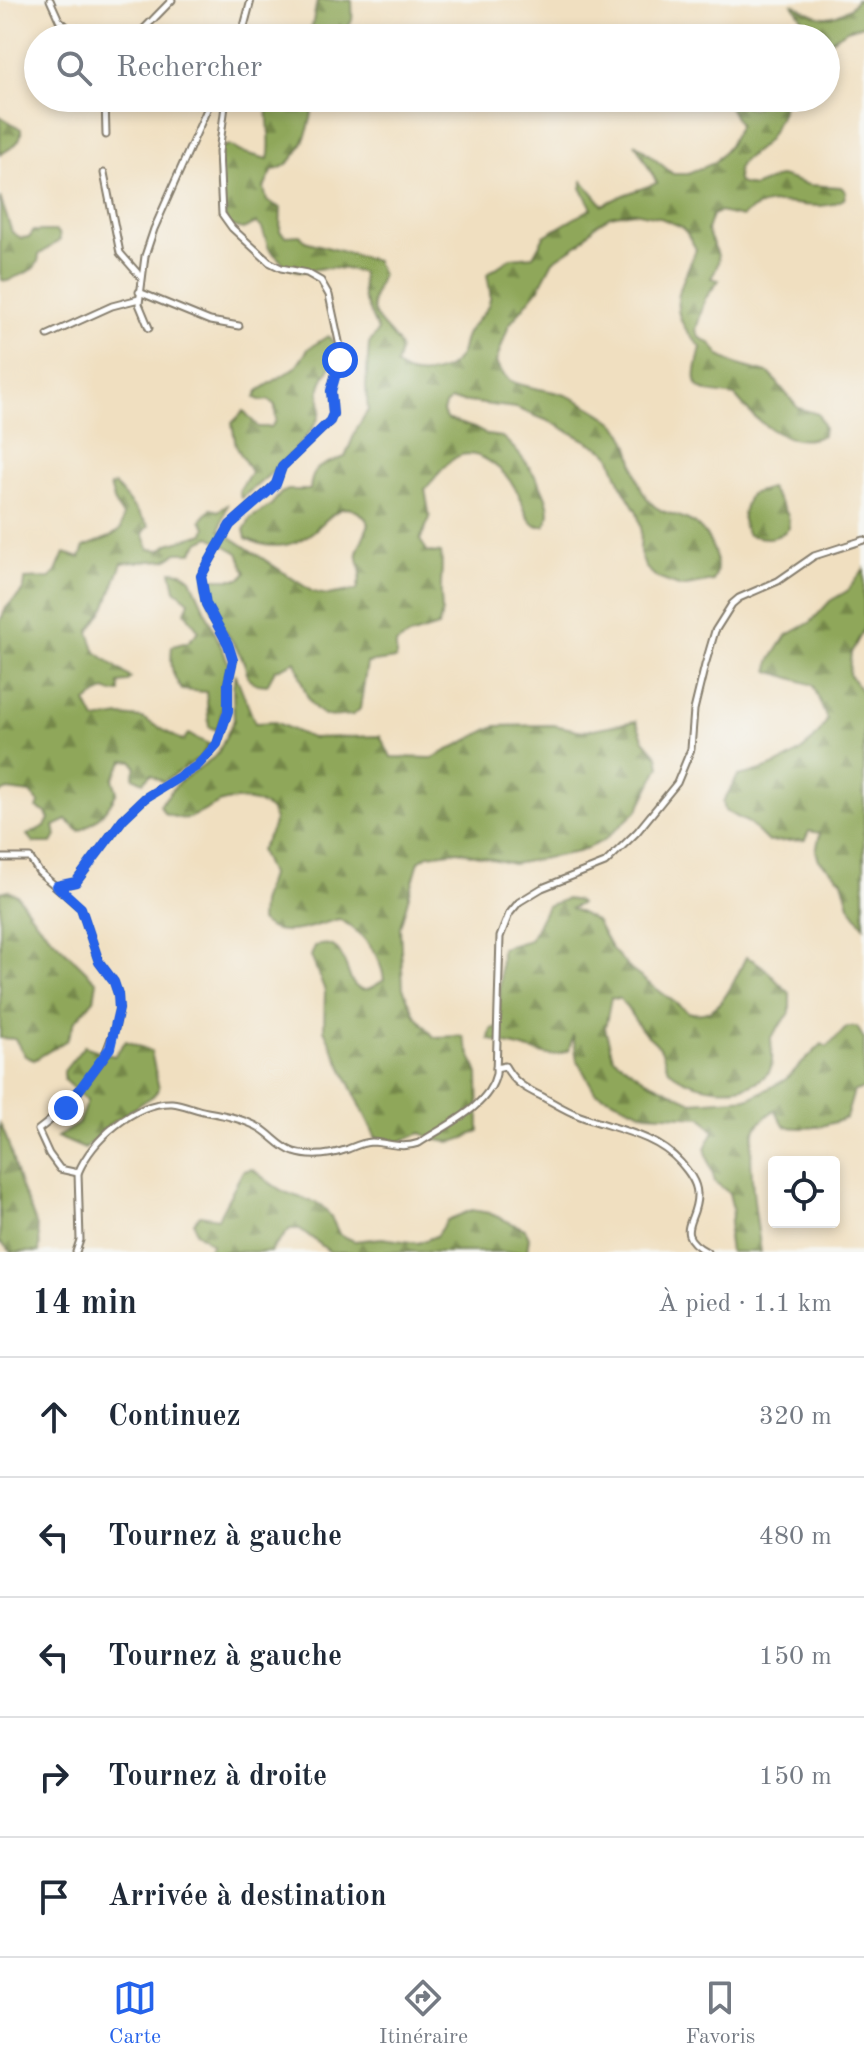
<!DOCTYPE html>
<html lang="fr">
<head>
<meta charset="utf-8">
<style>
	:root { --surface:#fff; --page:#f2f2f3; --text:#1f2937; --muted:#747a83; --line:#e0e1e3; --accent:#2563eb }
	body { margin:0; font-family:"Old Standard TT",serif; background:var(--page); color:var(--text) }
	.controls { position:absolute; right:24px; bottom:24px; display:grid; overflow:hidden; border-radius:8px; box-shadow:0 4px 12px #0003 }
	.controls button { width:72px; height:72px; display:grid; place-items:center; padding:0; border:0; border-bottom:2px solid var(--line); background:var(--surface); color:var(--text); font:40px sans-serif }
	.stop { position:absolute; width:24px; height:24px; margin:-18px; border:6px solid #2563eb; border-radius:50%; background:#fff }
	.stop.end { background:#2563eb; border-color:#fff; box-shadow:0 2px 8px #0008 }
	.list { margin:0; padding:0; list-style:none }
	h2 { display:flex; justify-content:space-between; align-items:center; height:104px; margin:0; padding:0 32px; font-size:34px }
	h2 small { font-size:26px; font-weight:400; color:var(--muted) }
	.list li { display:grid; grid-template-columns:52px 1fr auto; gap:24px; align-items:center; box-sizing:border-box; height:120px; padding:0 32px; border-top:2px solid var(--line) }
	.list b { display:block; font-size:30px; white-space:nowrap }
	.list em { font-size:26px; font-style:normal; color:var(--muted) }
	.icon { flex:none; width:44px; height:44px; fill:none; stroke:currentColor; stroke-width:2; stroke-linecap:round; stroke-linejoin:round }
	.map { position:relative; flex:none; width:864px; height:1252px; overflow:hidden }
	.search { position:absolute; background:var(--surface); box-shadow:0 4px 12px #0003; left:24px; right:24px; top:24px; height:88px; display:flex; align-items:center; gap:20px; box-sizing:border-box; padding:0 28px; border-radius:44px; color:var(--muted); font-size:30px }
	.sheet { height:704px; background:var(--surface) }
	nav { display:flex; justify-content:space-around; align-items:center; box-sizing:border-box; height:112px; border-top:2px solid var(--line); background:var(--surface); font-size:22px; color:var(--muted) }
	nav a { display:grid; justify-items:center; gap:4px }
	nav .on { color:var(--accent) }
	.map>svg:first-child { display:block }
	.forest { fill:url(#forest-firs); stroke:#56623b; stroke-width:2 }
	.lines { fill:none; stroke-linecap:round; stroke-linejoin:round }
	.street-casing { stroke:#867e6e; stroke-width:9 }
	.street { stroke:#fff; stroke-width:5 }
	.route { stroke:#2563eb; stroke-width:10 }
</style>
</head>
<body>
<div class="map">
<svg width="864" height="1252" viewBox="0 0 864 1252">
	<defs>
		<pattern id="forest-firs" width="22" height="20" patternUnits="userSpaceOnUse" patternTransform="scale(2)"><rect width="22" height="20" fill="#8fa75a"/><path d="M5 1l3.5 6h-7zM16 11l3.5 6h-7z" fill="#74874a"/></pattern>
	</defs>
	<rect width="100%" height="100%" fill="#f6f6f2"/>
	<filter id="ink" filterUnits="userSpaceOnUse"><feTurbulence type="fractalNoise" baseFrequency=".0125" numOctaves="2"/><feDisplacementMap in="SourceGraphic" scale="16" xChannelSelector="R" yChannelSelector="G"/><feConvolveMatrix kernelMatrix="1 2 1 2 8 2 1 2 1" color-interpolation-filters="sRGB"/></filter>
	<filter id="wash" filterUnits="userSpaceOnUse"><feTurbulence type="fractalNoise" baseFrequency=".006" numOctaves="4" result="noise"/><feDisplacementMap in="SourceGraphic" scale="32" xChannelSelector="R" yChannelSelector="G"/><feGaussianBlur stdDeviation="1.8" result="paint"/><feColorMatrix in="noise" values="0 0 0 0 0 0 0 0 0 0 0 0 0 0 0 0 0 1.4 0 .05"/><feComposite in="paint" operator="in"/></filter>
	<g filter="url(#wash)">
		<rect width="100%" height="100%" fill="#f0dfc0"/>
		<g class="forest">
			<path d="M317 0H352C352 5 353 15 352 20 345 39 311 38 296 38L312 27Z"/>
			<path d="M856 0H864V25L847 30 826 43V38H793L808 27 792 3C809 12 822 23 841 13 848 9 852 7 856 0Z"/>
			<path d="M268 98H312C316 120 298 168 273 170L264 188 267 201 281 208 280 231 285 236 300 235 305 241 376 261 382 275C379 283 374 292 373 300 369 320 392 330 399 346 401 352 398 359 396 365 411 381 446 375 458 358 464 351 462 343 466 335 472 321 488 315 490 299 491 291 488 282 487 274L511 258 533 256 544 236 592 208 581 188 583 181 603 205 623 195 657 183 635 143 673 174H688L714 163 729 146 739 125 729 107 719 98C733 98 740 105 753 109L762 102 758 98H786C782 113 776 126 768 139 757 155 730 159 739 183L753 187 781 176 809 185 841 187 846 192 844 199C812 219 775 186 742 217L719 212 712 215 707 230C715 253 726 255 711 278L719 280 705 299 696 330 699 337 711 344 720 356 735 364 770 374 798 408 818 414 824 427 823 435C789 451 756 422 735 396 691 391 691 389 701 347 663 311 679 292 696 249L686 232 680 226 658 217 634 212 610 216 596 225 580 243 553 261 539 288 509 325 496 362C499 369 505 377 511 381 525 388 544 389 559 393 575 397 594 409 608 418 639 438 627 475 650 502 660 514 675 513 688 520 708 529 724 562 713 581L681 587 657 578 645 567 640 552 641 528 637 512 621 485 610 456 604 450 553 423 516 408 451 400 445 405 443 412 446 419 474 428 487 435 502 437C520 451 563 505 544 526H536C525 518 524 505 518 493 507 472 476 442 452 460 442 468 434 480 425 489L430 518 420 540 428 552 441 553C443 566 441 575 441 587 440 605 445 608 438 627L409 636 396 644V659L367 663 360 709 353 715C345 715 335 718 328 716 307 711 301 679 296 661L275 670 267 685C261 684 253 685 249 679 246 674 246 666 243 660 231 634 203 609 205 579H240L246 573 238 553 210 537 199 542 191 553H177L166 560 122 563 106 606 89 632 96 652 131 678 127 682 119 683 120 692 113 693 105 690 86 702 95 720 121 716 142 718 183 741 188 734 211 745 200 758 163 782 151 774 143 782 133 777 136 767 133 761 124 760 113 779 117 792C109 808 96 823 79 831L67 820 54 826 56 836 52 843H34L27 835 45 826 49 819 46 813 37 808 39 803 30 793 8 790 0 793V621C3 616 4 612 6 608 15 596 25 596 25 579L50 578 56 572 64 553 80 558 84 547 110 537 121 529 123 516 115 504 110 486 115 485 149 526 143 533 149 549 161 550 168 544 204 534 206 527 201 520 211 509 218 511 227 505 220 530 313 592 327 595 357 590 361 574 357 552 369 524C364 514 350 504 339 510 328 516 320 527 310 534 291 549 266 549 246 538L244 530 251 518 271 505 281 493 288 490H310C312 464 323 465 345 457L357 428 368 410 366 387 369 344 378 331 363 297 362 273 348 269 323 268 299 272 285 265 269 249 262 228 256 223 243 229 227 225 218 187 221 147 229 145 241 152 268 159C273 139 265 119 268 98Z"/>
			<path d="M0 116 21 129C23 143 10 148 0 155Z"/>
			<path d="M0 197 12 232 21 238 30 237 33 231H55L59 233 60 240 39 255C39 273 20 273 8 281L2 280 0 273Z"/>
			<path d="M328 336 342 352C335 362 321 377 320 389 318 401 324 407 318 419 305 444 264 481 241 498L239 491 251 472 236 446 232 423 244 411 258 427H271L276 421 275 406 269 400 262 401 255 398 258 391 296 367 309 348Z"/>
			<path d="M770 488 788 515 789 528C776 541 765 539 748 535 739 522 743 508 750 494Z"/>
			<path d="M864 569V629L851 653 849 674 864 694V926L849 905 842 880 819 860 816 851 820 833 809 831 805 840 768 842 749 823 725 811 723 802 738 776C775 768 809 755 827 720L813 685 769 671 770 661 786 636 811 622 830 601 847 591Z"/>
			<path d="M171 571 182 572 191 579 229 664C223 686 225 708 217 730L209 727 206 692 182 690C171 674 170 664 172 646L188 642 199 631 185 612 189 601 175 590Z"/>
			<path d="M235 673 255 723 275 722 311 738 380 736 391 757 433 758 495 726 553 725 583 731 636 721 644 740 658 756 660 766 638 810 603 841 578 852 513 864 458 851 428 855 419 861 400 927 403 988 415 1015 434 1037 463 1036 478 1074 479 1131C453 1144 448 1146 421 1133L399 1142 376 1138 324 1030 325 991 311 956 315 946C355 934 339 994 367 989 372 988 379 983 384 980 381 954 362 932 339 919 315 925 281 942 260 921L261 903 270 875 260 850C264 842 273 831 274 822 276 800 237 797 222 802 211 806 200 815 188 818 180 820 172 816 164 813L160 805 178 783 217 755 234 720 233 689Z"/>
			<polygon points="8,890 17,895 39,925 97,982 94,1000 75,1021 67,1040 34,1060 25,1056 15,1039 0,1038 0,892"/>
			<path d="M566 899 578 901 580 904 571 908 596 921 611 948 631 970 688 1012C721 1022 734 980 746 957 766 964 773 980 790 993V1013L771 1037C771 1047 775 1065 768 1073 746 1097 698 1090 674 1074 663 1067 666 1057 660 1048 655 1041 647 1036 642 1030 634 1020 628 1009 620 999L611 998 605 1028 613 1057 646 1080 692 1102 750 1098 785 1080 822 1044 827 1047 847 1027H857L864 1039V1089L854 1091 846 1118C827 1126 805 1131 784 1126L775 1110C767 1115 758 1123 754 1133 746 1155 757 1226 761 1252H730L728 1237 733 1210 729 1193 715 1182 705 1148 714 1131 702 1117 646 1114 595 1092 577 1060 573 1035 569 1050C548 1060 546 1053 526 1049 513 1045 502 1044 489 1039L491 1029 499 1027 501 948 530 940 547 906Z"/>
			<polygon points="126,1041 151,1051 159,1089 153,1096 111,1123 85,1149 57,1137 78,1124 87,1101 64,1080 64,1071 84,1046 114,1056"/>
			<path d="M0 1124C10 1141 12 1160 18 1179 25 1203 43 1226 39 1252H12L0 1242Z"/>
			<path d="M252 1169C262 1176 273 1187 285 1192 317 1205 324 1197 339 1234L354 1241 382 1238 418 1243 436 1236 447 1220 472 1210 489 1213 525 1229 529 1237 527 1252H330L300 1229H290L270 1252H207L212 1244 196 1232 194 1222 200 1215 218 1218 243 1171Z"/>
		</g>
	</g>
	<g filter="url(#ink)">
		<g class="lines">
			<defs>
				<g id="street">
					<polyline points="50,0 59,20 80,38"/>
					<polyline points="135,38 172,0"/>
					<polyline points="241,38 251,0"/>
					<polyline points="105,98 106,135"/>
					<polyline points="104,173 120,253 141,277"/>
					<polyline points="139,292 210,321 239,326"/>
					<polyline points="149,328 139,304 145,256 154,229 212,98"/>
					<polyline points="48,335 112,306 139,299"/>
					<polyline points="0,858 30,858 39,872 81,908 99,962 114,982 118,994 119,1009 115,1028 104,1057 66,1108 38,1130 49,1154 60,1169 78,1173"/>
					<polyline points="57,886 76,882 123,819 145,798 197,766 217,744 228,711 228,683 233,660 228,644 206,604 201,576 230,525 276,484 282,467 330,421 333,414 331,391 341,351 329,295 321,281 307,273 281,268 269,262 232,228 222,214 219,152 226,98"/>
					<path d="M496 1068 505 1066C514 1082 524 1088 541 1096 554 1103 566 1111 580 1116 614 1129 655 1134 680 1162 688 1171 697 1182 697 1194 698 1222 671 1232 707 1252"/>
					<path d="M76 1252 80 1240 78 1173C92 1140 134 1102 172 1103 184 1104 195 1110 207 1112 225 1115 244 1119 260 1128 272 1135 281 1148 294 1152 312 1158 331 1155 348 1149 355 1146 364 1142 372 1142 390 1143 401 1149 419 1143 446 1125 489 1107 496 1074L500 937 509 914 519 902 542 888 605 863 637 832 677 783 691 749 694 710 705 665 715 631 732 604 739 598 778 581 814 556 864 540"/>
				</g>
			</defs>
			<use href="#street" class="street-casing"/>
			<use href="#street" class="street"/>
		</g>
	</g>
	<g class="lines" filter="url(#ink)">
		<polyline class="route" points="66,1108 110,1048 119,1009 118,994 114,982 99,962 81,908 57,886 76,882 123,819 145,798 197,766 217,744 228,711 228,683 233,660 228,644 206,604 201,576 230,525 269,491 276,484 282,467 330,421 333,414 331,391 340,360"/>
	</g>
</svg>
<div class="controls">
<button><svg class="icon" aria-label="locate" viewBox="0 0 24 24"><circle cx="12" cy="12" r="6"/><path d="M12 2v4M12 18v4M2 12h4M18 12h4"/></svg></button>
</div>
<div class="stop" style="left:340px;top:360px"></div>
<div class="stop end" style="left:66px;top:1108px"></div>
<div class="search"><svg class="icon" aria-label="search" viewBox="0 0 24 24"><circle cx="10" cy="10" r="6"/><path d="M15 15l6 6"/></svg>Rechercher</div>
</div>
<section class="sheet">
<h2>14 min<small>À pied · 1.1 km</small></h2>
<ul class="list">
<li><svg class="icon" aria-label="ahead" viewBox="0 0 24 24"><path d="M12 20V5M6 11l6-6 6 6"/></svg><div><b>Continuez</b></div><em>320 m</em></li>
<li><svg class="icon" aria-label="left" viewBox="0 0 24 24"><path d="M17 20v-9H6M10 6l-5 5 5 5"/></svg><div><b>Tournez à gauche</b></div><em>480 m</em></li>
<li><svg class="icon" aria-label="left" viewBox="0 0 24 24"><path d="M17 20v-9H6M10 6l-5 5 5 5"/></svg><div><b>Tournez à gauche</b></div><em>150 m</em></li>
<li><svg class="icon" aria-label="right" viewBox="0 0 24 24"><path d="M7 20v-9h11M14 6l5 5-5 5"/></svg><div><b>Tournez à droite</b></div><em>150 m</em></li>
<li><svg class="icon" aria-label="arrive" viewBox="0 0 24 24"><path d="M6 21V4h12l-3 4 3 4H6"/></svg><div><b>Arrivée à destination</b></div></li>
</ul>
</section>
<nav>
<a class="on"><svg class="icon" aria-label="map" viewBox="0 0 24 24"><path d="M3 6l6-2 6 2 6-2v14l-6 2-6-2-6 2zM9 4v14M15 6v14"/></svg>Carte</a>
<a><svg class="icon" aria-label="directions" viewBox="0 0 24 24"><path d="M12 3l9 9-9 9-9-9zM9 14v-3h6M13 9l2 2-2 2"/></svg>Itinéraire</a>
<a><svg class="icon" aria-label="saved" viewBox="0 0 24 24"><path d="M7 4h10v16l-5-4-5 4z"/></svg>Favoris</a>
</nav>
</body>
</html>
